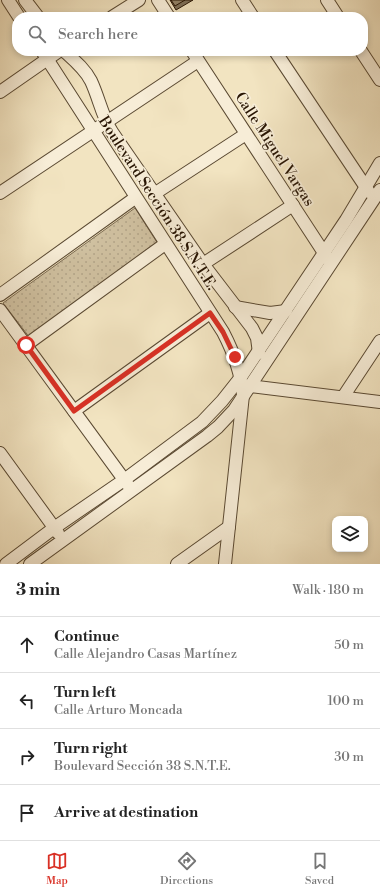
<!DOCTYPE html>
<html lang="en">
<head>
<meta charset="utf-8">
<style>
	:root { --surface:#fff; --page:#f2f2f2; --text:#222; --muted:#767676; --line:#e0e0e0; --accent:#d93025 }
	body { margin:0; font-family:"Libre Bodoni",serif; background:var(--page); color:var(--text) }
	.controls { position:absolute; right:12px; bottom:12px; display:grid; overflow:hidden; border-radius:8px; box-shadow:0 2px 6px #0003 }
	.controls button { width:36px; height:36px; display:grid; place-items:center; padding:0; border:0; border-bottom:1px solid var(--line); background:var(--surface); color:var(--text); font:20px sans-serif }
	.stop { position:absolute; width:12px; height:12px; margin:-9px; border:3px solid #d93025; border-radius:50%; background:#fff }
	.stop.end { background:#d93025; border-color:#fff; box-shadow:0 1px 4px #0008 }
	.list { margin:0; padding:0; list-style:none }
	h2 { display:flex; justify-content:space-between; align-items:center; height:52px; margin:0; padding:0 16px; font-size:17px }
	h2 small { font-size:13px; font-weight:400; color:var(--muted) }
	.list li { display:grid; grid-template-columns:26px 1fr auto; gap:12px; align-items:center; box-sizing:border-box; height:56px; padding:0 16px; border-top:1px solid var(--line) }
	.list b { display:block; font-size:15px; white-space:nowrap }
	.list p { margin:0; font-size:13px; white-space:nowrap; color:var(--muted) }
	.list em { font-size:13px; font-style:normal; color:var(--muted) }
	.icon { flex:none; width:22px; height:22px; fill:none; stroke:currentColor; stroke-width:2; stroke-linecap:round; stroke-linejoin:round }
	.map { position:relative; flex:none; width:380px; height:564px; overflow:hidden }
	.search { position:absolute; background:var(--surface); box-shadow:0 2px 6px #0003; left:12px; right:12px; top:12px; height:44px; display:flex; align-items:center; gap:10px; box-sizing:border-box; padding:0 14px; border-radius:16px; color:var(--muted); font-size:15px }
	.sheet { height:276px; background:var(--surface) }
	nav { display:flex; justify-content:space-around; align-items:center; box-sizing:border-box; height:56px; border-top:1px solid var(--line); background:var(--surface); font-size:11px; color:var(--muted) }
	nav a { display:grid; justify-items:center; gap:2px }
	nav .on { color:var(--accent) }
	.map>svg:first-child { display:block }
	.park { fill:url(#park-dots); stroke:#7c6b52 }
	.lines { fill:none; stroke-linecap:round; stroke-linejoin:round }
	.minor-casing { stroke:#5a4932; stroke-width:14 }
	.minor { stroke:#f7edd7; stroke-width:12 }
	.wall { fill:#7d6f58; stroke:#281503 }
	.building { fill:#918166; stroke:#281503 }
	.route { stroke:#d93025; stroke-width:5 }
	.labels { text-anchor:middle; stroke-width:3.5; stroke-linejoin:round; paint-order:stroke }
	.street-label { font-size:15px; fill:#281503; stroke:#f7edd7 }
</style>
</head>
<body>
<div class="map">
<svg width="380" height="564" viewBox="0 0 380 564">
	<defs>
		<pattern id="park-dots" width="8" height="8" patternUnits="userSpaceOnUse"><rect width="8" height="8" fill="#d0c1a1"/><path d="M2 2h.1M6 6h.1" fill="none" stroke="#b3a589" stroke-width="1.8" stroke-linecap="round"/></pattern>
	</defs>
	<rect width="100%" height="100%" fill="#f2e4c1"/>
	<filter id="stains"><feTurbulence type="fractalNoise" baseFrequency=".005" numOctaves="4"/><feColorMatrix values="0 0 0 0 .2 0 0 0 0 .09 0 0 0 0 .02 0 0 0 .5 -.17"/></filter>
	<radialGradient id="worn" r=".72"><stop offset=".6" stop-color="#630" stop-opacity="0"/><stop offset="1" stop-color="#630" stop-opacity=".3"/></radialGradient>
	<polygon class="park" points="135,208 158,244 30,338 3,303"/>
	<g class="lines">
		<defs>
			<g id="minor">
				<polyline points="8,0 19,17"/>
				<polyline points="25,0 38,17"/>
				<polyline points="158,0 169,17"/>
				<polyline points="242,0 253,17"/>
				<polyline points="327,0 338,17"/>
				<polyline points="112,17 139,0"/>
				<path d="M42 51 223 332C234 353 241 372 243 395L225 564"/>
				<path d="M64 51C74 60 85 69 91 81 99 98 102 116 112 132L203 264 252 328 257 338 259 353"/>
				<polyline points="192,51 328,259"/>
				<polyline points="275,51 369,192"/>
				<polyline points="361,51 380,80"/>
				<polyline points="0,92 59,51"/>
				<polyline points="0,193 198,61"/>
				<polyline points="154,194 246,134"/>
				<polyline points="203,264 293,205"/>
				<polyline points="0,295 135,198"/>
				<polyline points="235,307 270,313 286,311"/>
				<polyline points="0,310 128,485"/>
				<polyline points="26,345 165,244"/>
				<polyline points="250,386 380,402"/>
				<polyline points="343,397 380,341"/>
				<polyline points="74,411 210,313"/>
				<polyline points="0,453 58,533"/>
				<polyline points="6,564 54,528 124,480 202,422 222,401 241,377 346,220 380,163"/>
				<polyline points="30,564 207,436 218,427 234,410 380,190"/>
				<polyline points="177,564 229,527"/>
			</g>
		</defs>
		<use href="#minor" class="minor-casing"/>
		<use href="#minor" class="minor"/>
	</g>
	<polygon class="wall" points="170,0 193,0 176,10"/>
	<polygon class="building" points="171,0 185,0 175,6"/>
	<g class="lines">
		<polyline class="route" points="26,345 74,411 210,313 223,332 235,357"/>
	</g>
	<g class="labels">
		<g class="street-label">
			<text transform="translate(275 149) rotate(57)" y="5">Calle Miguel Vargas</text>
			<text transform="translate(158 203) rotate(57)" y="5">Boulevard Sección 38 S.N.T.E.</text>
		</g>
	</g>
	<rect width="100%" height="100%" filter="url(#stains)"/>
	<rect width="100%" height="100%" fill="url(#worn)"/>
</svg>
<div class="controls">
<button><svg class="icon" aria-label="layers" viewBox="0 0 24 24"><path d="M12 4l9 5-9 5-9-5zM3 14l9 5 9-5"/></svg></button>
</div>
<div class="stop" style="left:26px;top:345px"></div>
<div class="stop end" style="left:235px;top:357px"></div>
<div class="search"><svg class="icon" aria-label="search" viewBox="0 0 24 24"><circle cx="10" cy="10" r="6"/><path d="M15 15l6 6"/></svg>Search here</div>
</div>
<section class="sheet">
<h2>3 min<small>Walk · 180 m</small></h2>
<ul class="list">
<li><svg class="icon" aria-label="ahead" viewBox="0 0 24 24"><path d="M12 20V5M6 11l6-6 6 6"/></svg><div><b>Continue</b><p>Calle Alejandro Casas Martínez</p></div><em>50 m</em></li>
<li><svg class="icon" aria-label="left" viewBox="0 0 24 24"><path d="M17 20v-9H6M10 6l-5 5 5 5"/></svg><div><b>Turn left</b><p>Calle Arturo Moncada</p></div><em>100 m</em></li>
<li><svg class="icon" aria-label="right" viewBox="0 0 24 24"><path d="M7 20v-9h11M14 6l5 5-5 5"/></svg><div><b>Turn right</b><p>Boulevard Sección 38 S.N.T.E.</p></div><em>30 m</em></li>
<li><svg class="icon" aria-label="arrive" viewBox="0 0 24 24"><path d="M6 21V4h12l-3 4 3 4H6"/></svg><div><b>Arrive at destination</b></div></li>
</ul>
</section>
<nav>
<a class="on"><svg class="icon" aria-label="map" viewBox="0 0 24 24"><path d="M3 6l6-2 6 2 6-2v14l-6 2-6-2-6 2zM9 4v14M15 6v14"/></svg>Map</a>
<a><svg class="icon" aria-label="directions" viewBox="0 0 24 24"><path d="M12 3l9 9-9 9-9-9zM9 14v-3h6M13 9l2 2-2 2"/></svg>Directions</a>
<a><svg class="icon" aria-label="saved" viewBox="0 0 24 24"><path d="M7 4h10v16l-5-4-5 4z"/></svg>Saved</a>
</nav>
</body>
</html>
